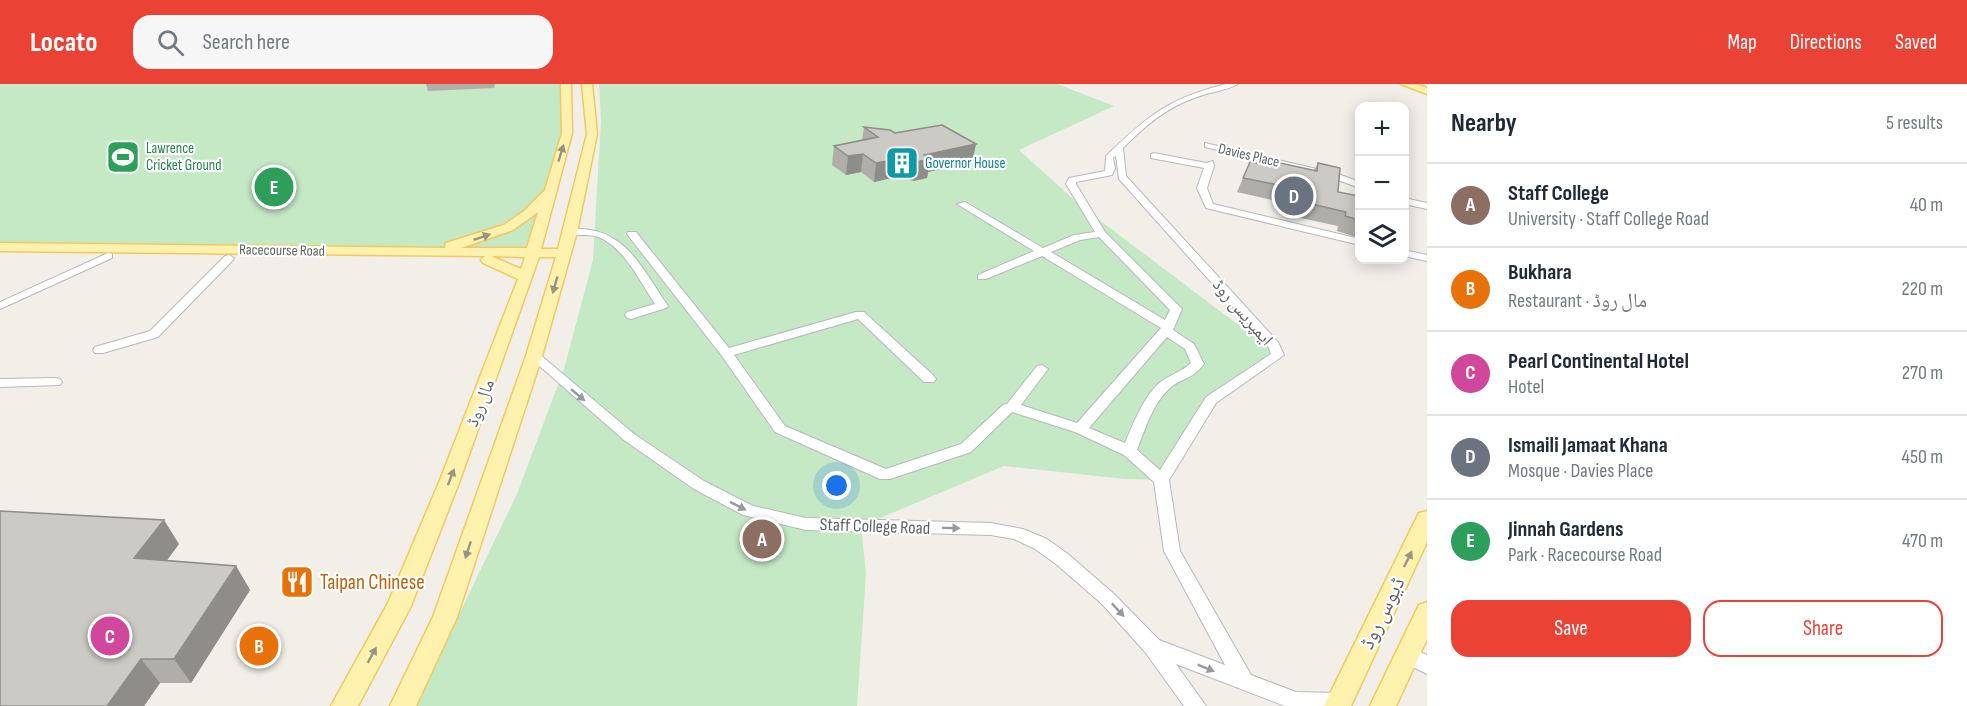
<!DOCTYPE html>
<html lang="en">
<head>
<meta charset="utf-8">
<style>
	:root { --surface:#fff; --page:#f6f6f7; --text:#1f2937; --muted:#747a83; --line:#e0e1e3; --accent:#ea4335 }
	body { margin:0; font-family:"Sofia Sans Condensed","Noto Naskh Arabic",sans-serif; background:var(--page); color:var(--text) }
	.controls { position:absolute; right:18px; top:18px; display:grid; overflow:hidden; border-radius:12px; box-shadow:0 3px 15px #0003 }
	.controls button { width:54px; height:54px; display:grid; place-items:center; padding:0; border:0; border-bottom:2px solid var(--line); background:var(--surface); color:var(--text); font:30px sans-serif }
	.you { position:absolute; left:837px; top:402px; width:21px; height:21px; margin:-15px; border:4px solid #fff; border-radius:50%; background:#1a73e8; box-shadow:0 0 0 9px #1a73e833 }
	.badge { display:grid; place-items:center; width:39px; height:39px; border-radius:50%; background:var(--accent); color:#fff; font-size:20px; font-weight:700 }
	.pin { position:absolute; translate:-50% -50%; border:3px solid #fff; box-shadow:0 2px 6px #0006 }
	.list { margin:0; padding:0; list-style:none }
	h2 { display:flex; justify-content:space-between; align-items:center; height:78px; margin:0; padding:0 24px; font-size:26px }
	h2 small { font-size:20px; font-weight:400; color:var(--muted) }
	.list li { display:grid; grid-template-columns:39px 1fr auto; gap:18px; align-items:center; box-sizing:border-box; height:84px; padding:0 24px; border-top:2px solid var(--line) }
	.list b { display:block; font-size:22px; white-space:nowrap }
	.list p { margin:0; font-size:20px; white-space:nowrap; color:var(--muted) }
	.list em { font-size:20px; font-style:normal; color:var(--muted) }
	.actions { display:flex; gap:12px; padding:18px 24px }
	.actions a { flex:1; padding:14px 0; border:2px solid var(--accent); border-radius:18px; text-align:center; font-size:21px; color:var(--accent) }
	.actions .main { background:var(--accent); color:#fff }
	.icon { flex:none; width:33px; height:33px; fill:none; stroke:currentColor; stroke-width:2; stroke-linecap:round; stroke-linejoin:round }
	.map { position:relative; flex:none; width:1427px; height:622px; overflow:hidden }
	header { display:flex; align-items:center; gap:36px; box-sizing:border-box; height:84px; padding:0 30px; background:var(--accent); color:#fff }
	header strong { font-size:28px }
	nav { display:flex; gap:33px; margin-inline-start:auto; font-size:21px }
	.search { width:420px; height:54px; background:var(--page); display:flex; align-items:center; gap:15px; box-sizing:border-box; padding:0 21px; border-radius:18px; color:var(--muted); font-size:22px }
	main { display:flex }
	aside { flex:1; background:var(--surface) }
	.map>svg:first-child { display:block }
	.green { fill:#c5e8c5 }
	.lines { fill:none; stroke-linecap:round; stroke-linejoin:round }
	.minor-casing { stroke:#b5b8bc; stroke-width:2 }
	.major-casing { stroke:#f2c960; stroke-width:3 }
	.minor { fill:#fff; fill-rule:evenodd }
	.major { fill:#fff2af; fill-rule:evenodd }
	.wall { fill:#afaea9 }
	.shaded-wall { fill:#8f8d8a }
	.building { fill:#cccac5; stroke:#8f8d8a; stroke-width:1.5 }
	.oneway { fill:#979581 }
	.oneway2 { fill:#979a9d }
	.labels { text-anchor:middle; stroke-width:4.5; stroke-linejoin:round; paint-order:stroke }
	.far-leisure-label { font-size:15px; fill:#27864d; stroke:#fff; text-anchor:start }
	.far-street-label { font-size:15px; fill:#5f6368; stroke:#fff }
	.far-culture-label { font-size:15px; fill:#0d838f; stroke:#fff; text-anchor:start }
	.street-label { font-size:18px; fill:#5f6368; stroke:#fff }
	.near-food-label { font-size:21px; fill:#c56008; stroke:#fff; text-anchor:start }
	.near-street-label { font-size:21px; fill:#5f6368; stroke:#fff }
</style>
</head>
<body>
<header>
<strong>Locato</strong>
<div class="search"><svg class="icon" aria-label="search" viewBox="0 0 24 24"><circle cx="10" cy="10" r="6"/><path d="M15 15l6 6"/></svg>Search here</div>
<nav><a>Map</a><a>Directions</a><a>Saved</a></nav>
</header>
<main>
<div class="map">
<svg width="1427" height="622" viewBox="0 0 1427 622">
	<rect width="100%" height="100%" fill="#f1efe8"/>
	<g class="green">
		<polygon points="0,0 561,0 564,47 530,167 0,158"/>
		<polygon points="599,0 1057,0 1114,22 1019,66 1081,122 1278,271 1211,316 1161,396 1125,395 1004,382 861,442 866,490 857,622 415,622 517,410 564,285 593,176 601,37"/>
	</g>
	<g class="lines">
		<defs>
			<g id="minor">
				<path d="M1226 0H1238C1226 7 1210 8 1197 13 1167 23 1145 42 1123 64L1126 92 1278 258 1284 271 1216 319 1169 396 1180 467 1251 591 1296 608 1339 609 1346 611 1349 618 1347 622H1285L1176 580 1206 622H1184L1145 568 1102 520 1056 480 1035 465 1014 455 991 451 806 446 743 431 694 405 624 356 528 272 530 269H538L634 350 704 397 753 422 806 434 991 439 1023 445 1047 455 1068 470 1114 510 1159 556 1225 581 1164 467 1154 398 1124 371 1075 348 1012 328 971 368 890 395H880L775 348 722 272 627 150 628 148H636L729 264 856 228H864L934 292 936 295 934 298H924L858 235 734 271 785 342 886 385 961 360 1003 321 1007 320 1037 282 1042 281 1048 285 1021 321 1077 339 1161 244 1042 172 986 195H978V191L1034 167 957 120 965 118 1043 164 1074 151 1095 148 1066 100 1069 94 1105 87 1106 72C1147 32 1169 14 1226 0ZM1116 72 1119 95 1268 262 1271 270 1206 313 1160 386 1137 366C1145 345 1153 319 1170 304 1181 294 1192 296 1204 280L1194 260 1173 246 1182 225 1105 148 1076 100V98L1112 91 1115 84 1113 74ZM1099 153 1170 226 1165 236 1051 168 1080 156ZM1167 253 1185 265 1191 279C1181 288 1172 290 1162 297 1145 309 1133 340 1125 359L1089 344Z"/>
				<polygon points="1205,59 1338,90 1360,98 1360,104 1332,94 1205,63"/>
				<polygon points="1154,69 1206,79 1213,77 1214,82 1207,104 1213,120 1360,155 1360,161 1206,124 1197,104 1204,84 1151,74 1151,70"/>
				<polygon points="1404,114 1427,119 1427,125 1404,120"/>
				<path d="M570 145C625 142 641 183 668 222L666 224 631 235 627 234 625 231 627 228 655 220C640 198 623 160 595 152 586 150 576 152 566 150V146Z"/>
				<polygon points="1404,166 1427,171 1427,177 1404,172"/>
				<polygon points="108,169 112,170 112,174 0,225 0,218"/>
				<polygon points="229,171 234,174 233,176 158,253 103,269 95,269 93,266 95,263 150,247 225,172"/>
				<polygon points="55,294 60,295 62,298 60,301 0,303 0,295"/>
				<polygon points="1408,563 1427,571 1427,590 1401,577 1399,571 1401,565"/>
			</g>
			<g id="major">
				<path d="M561 0H571L572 49 541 165H558L587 50 582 0H592L597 50 577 148 542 272 457 533 416 622H390L433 533 526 272 556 173H539L460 396 411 522 358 622H331L388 519 440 396 518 195 483 179 481 176 485 172 0 167V159L445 164 446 159 504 141 524 127 545 106 562 49ZM538 128 527 164H461L513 146ZM491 172 525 173 521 185Z"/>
				<polygon points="1401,0 1415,0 1427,4 1427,10"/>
				<polygon points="1427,427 1427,458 1351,622 1324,622 1416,435 1419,429"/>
				<polygon points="1427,518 1427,555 1396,622 1370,622 1419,521"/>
			</g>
		</defs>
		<use href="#minor" class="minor-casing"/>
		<use href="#major" class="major-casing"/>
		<use href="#minor" class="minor"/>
		<use href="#major" class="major"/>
	</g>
	<g class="wall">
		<polygon points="426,0 495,0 494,4 428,7"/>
		<polygon points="864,43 895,49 976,60 972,78 928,88 927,94 913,97 896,93 874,98 861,88 846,91 832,81 834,62 862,56"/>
		<polygon points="1250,78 1274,83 1314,86 1318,79 1338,108 1359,112 1359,154 1337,147 1338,142 1296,133 1297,125 1277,120 1277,117 1237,108"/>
		<polygon points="179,460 167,476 236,482 250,506 191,599 160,599 144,622 0,622"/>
	</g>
	<g class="shaded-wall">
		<polygon points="976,60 972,78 928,88 927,94 913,97 916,78 924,71"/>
		<polygon points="863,70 861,88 846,91 848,72"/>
		<polygon points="898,75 896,93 874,98 876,79"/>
		<polygon points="164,436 179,460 151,498 134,474"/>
		<polygon points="236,482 250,506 191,599 174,575"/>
		<polygon points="141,575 160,599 144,622 107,622"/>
	</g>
	<g class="building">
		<polygon points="942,41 976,60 924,71 931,75 916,78 898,75 876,79 863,70 848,72 834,62 878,53 864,43 890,46 895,49"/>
		<polygon points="1250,78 1274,83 1276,78 1317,87 1318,79 1340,84 1338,108 1359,112 1359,136 1345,132 1346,128 1303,118 1305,110 1283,105 1284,102 1243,94"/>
		<polygon points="0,427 164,436 134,474 236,482 174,575 141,575 107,622 0,622"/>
	</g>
	<defs><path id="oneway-solid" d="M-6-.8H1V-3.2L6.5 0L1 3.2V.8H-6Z" transform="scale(1.5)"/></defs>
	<g class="oneway">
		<use href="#oneway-solid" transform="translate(561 69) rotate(-73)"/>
		<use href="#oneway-solid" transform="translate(482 153) rotate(-19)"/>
		<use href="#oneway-solid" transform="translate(555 201) rotate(106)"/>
		<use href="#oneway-solid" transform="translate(451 393) rotate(-69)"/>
		<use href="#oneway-solid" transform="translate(468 466) rotate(108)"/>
		<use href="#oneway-solid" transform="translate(1408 475) rotate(-64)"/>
		<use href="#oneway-solid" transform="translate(372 571) rotate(-61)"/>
	</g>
	<g class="oneway2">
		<use href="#oneway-solid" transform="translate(578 311) rotate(40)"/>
		<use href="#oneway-solid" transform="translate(738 422) rotate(27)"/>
		<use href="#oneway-solid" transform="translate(951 444) rotate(1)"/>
		<use href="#oneway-solid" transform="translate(1118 526) rotate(47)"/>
		<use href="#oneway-solid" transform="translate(1206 584) rotate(22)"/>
	</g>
	<defs>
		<symbol id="stadium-square" viewBox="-11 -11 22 22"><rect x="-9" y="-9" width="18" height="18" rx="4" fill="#2e9e5b" stroke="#fff"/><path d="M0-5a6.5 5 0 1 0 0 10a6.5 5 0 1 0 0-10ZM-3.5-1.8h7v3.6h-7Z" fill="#fff"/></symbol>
		<symbol id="building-square" viewBox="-11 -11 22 22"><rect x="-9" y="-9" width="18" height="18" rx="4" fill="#0f9aa8" stroke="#fff"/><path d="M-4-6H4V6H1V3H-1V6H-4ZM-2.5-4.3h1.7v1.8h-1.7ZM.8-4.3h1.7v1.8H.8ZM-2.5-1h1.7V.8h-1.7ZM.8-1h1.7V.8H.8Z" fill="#fff"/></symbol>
		<symbol id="restaurant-square" viewBox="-11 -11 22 22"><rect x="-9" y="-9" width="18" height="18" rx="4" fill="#e8710a" stroke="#fff"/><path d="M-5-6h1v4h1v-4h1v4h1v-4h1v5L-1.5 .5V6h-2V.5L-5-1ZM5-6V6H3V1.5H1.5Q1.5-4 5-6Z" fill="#fff"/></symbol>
	</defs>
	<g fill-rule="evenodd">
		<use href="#stadium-square" x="104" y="54" width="38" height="38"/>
		<use href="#building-square" x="883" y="60" width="38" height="38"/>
		<use href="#restaurant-square" x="278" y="479" width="38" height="38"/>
	</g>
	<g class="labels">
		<g class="far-leisure-label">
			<text x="146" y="69">Lawrence<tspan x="146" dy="17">Cricket Ground</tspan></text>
		</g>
		<g class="far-street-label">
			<text transform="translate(1249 71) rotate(13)" y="5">Davies Place</text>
			<text transform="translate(282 166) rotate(1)" y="5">Racecourse Road</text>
		</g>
		<g class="far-culture-label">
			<text x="925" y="84">Governor House</text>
		</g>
		<g class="street-label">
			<text transform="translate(1243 228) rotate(49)" y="6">ایمپریس روڈ</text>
			<text transform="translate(480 319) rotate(-69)" y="6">مال روڈ</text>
			<text transform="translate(875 442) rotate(2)" y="6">Staff College Road</text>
		</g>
		<g class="near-food-label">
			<text x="320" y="505">Taipan Chinese</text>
		</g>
		<g class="near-street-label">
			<text transform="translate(1382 529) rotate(-64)" y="7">ڈیوس روڈ</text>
		</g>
	</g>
</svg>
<div class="controls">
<button>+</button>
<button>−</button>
<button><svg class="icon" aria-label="layers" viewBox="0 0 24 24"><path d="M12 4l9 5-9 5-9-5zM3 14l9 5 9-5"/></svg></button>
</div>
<div class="you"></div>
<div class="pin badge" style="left:762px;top:455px;background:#8d6e63">A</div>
<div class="pin badge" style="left:259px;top:562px;background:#e8710a">B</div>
<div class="pin badge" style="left:110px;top:552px;background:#d1479c">C</div>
<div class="pin badge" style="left:1294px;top:112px;background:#6b7280">D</div>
<div class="pin badge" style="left:274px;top:103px;background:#2e9e5b">E</div>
</div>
<aside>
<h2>Nearby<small>5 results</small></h2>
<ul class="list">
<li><span class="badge" style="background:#8d6e63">A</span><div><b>Staff College</b><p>University · Staff College Road</p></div><em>40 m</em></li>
<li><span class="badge" style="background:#e8710a">B</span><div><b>Bukhara</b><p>Restaurant · مال روڈ</p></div><em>220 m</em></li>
<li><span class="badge" style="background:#d1479c">C</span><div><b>Pearl Continental Hotel</b><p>Hotel</p></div><em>270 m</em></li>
<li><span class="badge" style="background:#6b7280">D</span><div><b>Ismaili Jamaat Khana</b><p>Mosque · Davies Place</p></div><em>450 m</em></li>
<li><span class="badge" style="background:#2e9e5b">E</span><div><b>Jinnah Gardens</b><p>Park · Racecourse Road</p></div><em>470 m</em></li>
</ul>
<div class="actions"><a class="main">Save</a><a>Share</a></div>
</aside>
</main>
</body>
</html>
